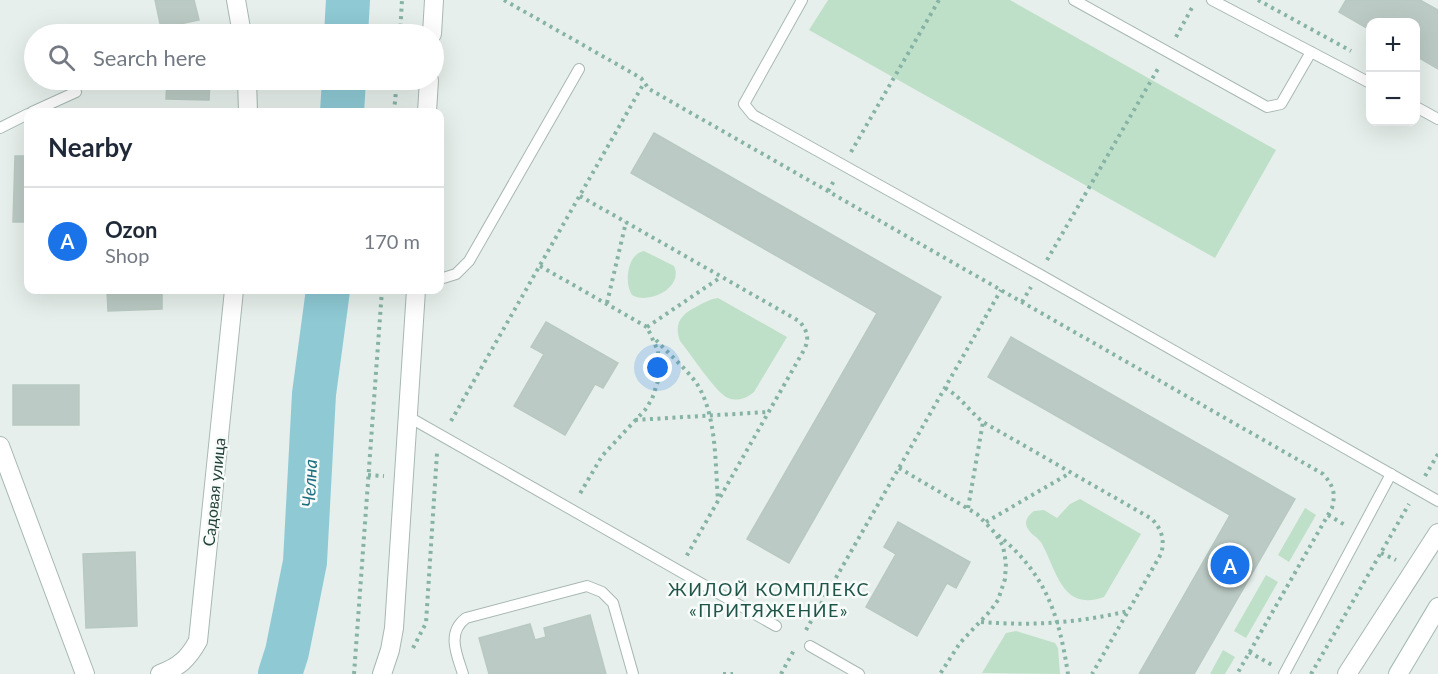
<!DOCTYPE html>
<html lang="en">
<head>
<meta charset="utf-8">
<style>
	:root { --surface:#fff; --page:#f6f6f7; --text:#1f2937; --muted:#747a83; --line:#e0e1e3; --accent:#1a73e8 }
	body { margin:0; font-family:Lato,sans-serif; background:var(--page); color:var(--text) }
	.controls { position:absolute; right:18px; top:18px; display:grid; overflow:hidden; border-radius:12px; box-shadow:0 6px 24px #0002 }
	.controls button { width:54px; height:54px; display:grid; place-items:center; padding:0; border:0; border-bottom:2px solid var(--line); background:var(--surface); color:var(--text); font:30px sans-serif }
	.you { position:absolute; left:658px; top:368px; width:21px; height:21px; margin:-15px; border:4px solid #fff; border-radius:50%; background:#1a73e8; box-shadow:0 0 0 9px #1a73e833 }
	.badge { display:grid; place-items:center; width:39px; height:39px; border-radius:50%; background:var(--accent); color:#fff; font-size:20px; font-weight:700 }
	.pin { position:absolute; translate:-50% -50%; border:3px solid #fff; box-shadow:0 2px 6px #0006 }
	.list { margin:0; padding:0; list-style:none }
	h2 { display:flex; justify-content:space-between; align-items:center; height:78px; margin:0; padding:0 24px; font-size:26px }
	h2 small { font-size:20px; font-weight:400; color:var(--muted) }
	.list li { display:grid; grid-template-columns:39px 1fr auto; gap:18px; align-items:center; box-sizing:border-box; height:108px; padding:0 24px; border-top:2px solid var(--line) }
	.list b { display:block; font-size:22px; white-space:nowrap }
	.list p { margin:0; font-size:20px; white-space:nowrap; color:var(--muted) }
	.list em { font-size:20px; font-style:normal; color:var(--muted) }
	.icon { flex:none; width:33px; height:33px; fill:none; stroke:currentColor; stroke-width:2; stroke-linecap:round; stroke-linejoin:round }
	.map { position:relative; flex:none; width:1438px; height:674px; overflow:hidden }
	.search { position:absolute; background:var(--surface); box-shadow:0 6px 24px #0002; left:24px; top:24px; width:420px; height:66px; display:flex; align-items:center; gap:15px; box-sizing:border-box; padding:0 21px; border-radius:33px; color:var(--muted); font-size:22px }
	.panel { position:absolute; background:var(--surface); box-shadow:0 6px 24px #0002; left:24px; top:108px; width:420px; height:186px; border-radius:12px }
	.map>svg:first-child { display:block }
	.green { fill:#bfe0c8 }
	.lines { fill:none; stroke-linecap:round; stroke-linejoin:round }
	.river { stroke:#8ec9d4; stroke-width:44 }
	.building { fill:#bbcac4; stroke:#b8c9c2; stroke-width:1.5 }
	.lane-casing { stroke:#a8b8b2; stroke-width:12 }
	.street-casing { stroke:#a8b8b2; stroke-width:20 }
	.secondary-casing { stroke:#a4bbb3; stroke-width:20 }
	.path { stroke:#86b3a5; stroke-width:4; stroke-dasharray:3 4.5; stroke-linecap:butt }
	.lane { stroke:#fff; stroke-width:10 }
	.street { stroke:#fff; stroke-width:18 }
	.secondary { stroke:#fff; stroke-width:18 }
	.labels { text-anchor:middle; stroke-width:5; stroke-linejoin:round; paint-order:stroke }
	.street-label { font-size:16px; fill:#24423a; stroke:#f7fbf9 }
	.water-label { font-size:18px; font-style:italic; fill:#1c6f80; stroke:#f7fbf9 }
	.neighbourhood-label { font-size:18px; letter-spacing:1.5px; fill:#1f5548; stroke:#f7fbf9 }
</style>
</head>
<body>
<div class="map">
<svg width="1438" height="674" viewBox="0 0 1438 674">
	<rect width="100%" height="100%" fill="#e6efeb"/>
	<g class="green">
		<polygon points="828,0 1010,0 1276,150 1215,258 809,30"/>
		<path d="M644 251 674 266C684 288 648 305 632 295 624 283 627 254 644 251Z"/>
		<path d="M718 298 787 337 754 392C747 398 738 402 728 398 716 393 690 353 680 341 674 324 680 315 696 307 703 303 710 299 718 298Z"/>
		<path d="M1080 499 1141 534 1104 597C1062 612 1057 571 1042 544 1038 536 1026 533 1026 522 1027 517 1030 514 1034 511L1044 510 1057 518 1070 504Z"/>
		<polygon points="1305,508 1316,515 1289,562 1278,555"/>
		<polygon points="1266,575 1278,582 1246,638 1234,631"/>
		<polygon points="1016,631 1055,643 1058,648 1060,674 982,673 1006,633"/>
		<polygon points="1223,650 1235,657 1225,674 1210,674"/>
	</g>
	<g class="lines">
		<g class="river">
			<polyline points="346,34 348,0"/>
			<polyline points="342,112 344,80"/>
			<polyline points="280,674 287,652 305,562 314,394 328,290"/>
		</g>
	</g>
	<g class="building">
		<polygon points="155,0 194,0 199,20 161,28"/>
		<polygon points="1346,0 1420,0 1438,10 1438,69 1416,56 1416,22 1370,22 1370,30 1339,12"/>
		<polygon points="167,80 210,80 209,100 166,99"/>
		<polygon points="654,133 941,297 789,563 747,539 877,313 631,173"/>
		<polygon points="15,156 28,156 28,222 13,222"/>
		<polygon points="107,290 162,290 162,309 108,311"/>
		<polygon points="546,322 618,363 603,388 595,384 565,435 514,406 544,354 531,347"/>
		<polygon points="1011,337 1295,499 1194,674 1139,674 1230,515 988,377"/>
		<rect x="13" y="385" width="66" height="40"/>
		<polygon points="898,522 970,562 956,588 947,583 917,636 866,607 896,554 884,547"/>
		<polygon points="135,552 137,626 86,628 83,554"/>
		<polygon points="590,615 606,674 489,674 479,638 530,624 535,640 546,637 544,628"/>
	</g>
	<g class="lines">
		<defs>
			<g id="lane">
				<polyline points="802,0 744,104 753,115 1039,274 1438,501"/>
				<polyline points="1074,0 1267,107 1281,104 1311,52"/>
				<polyline points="1212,0 1370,83"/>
				<polyline points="1416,107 1438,119"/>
				<polyline points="32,112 76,92"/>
				<polyline points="0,128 28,114"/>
				<polyline points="440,279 456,274 469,261 579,69"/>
				<polyline points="407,416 776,626"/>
				<polyline points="810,646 859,674"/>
				<path d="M463 674C457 655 446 633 466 618L587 586 602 592 613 603 633 674"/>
				<polyline points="1284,674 1391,474"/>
			</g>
			<g id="street">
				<polyline points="236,0 242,34"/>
				<polyline points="432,34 434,0"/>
				<polyline points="247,80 248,112"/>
				<polyline points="427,112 429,80"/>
				<polyline points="0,446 85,674"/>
				<path d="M160 674C179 667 188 659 198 641L234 290"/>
				<polyline points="382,674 390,650 394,628 416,290"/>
				<polyline points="1347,674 1438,533"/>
			</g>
			<polyline id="secondary" points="1398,674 1438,607"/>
		</defs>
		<use href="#lane" class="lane-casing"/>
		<use href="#street" class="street-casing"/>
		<use href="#secondary" class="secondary-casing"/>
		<g class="path">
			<path d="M504 0 641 78 649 89 1323 474C1333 485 1336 493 1332 508L1237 674"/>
			<polyline points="1258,0 1351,51"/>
			<polyline points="400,34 402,0"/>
			<polyline points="1176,37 1194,4"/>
			<polyline points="394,112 397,80"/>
			<polyline points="851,152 939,0"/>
			<polyline points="828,191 835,179"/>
			<path d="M580 196 799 321C807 330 810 338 804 350L686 557"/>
			<polyline points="1047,260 1159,67"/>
			<polyline points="540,266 647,327 658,351 660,375 652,399 645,410 602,456 578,497"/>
			<polyline points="1022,302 1031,287"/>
			<polyline points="607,303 626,222"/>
			<polyline points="647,327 721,277"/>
			<path d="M656 340C669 354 684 367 695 381 717 412 715 463 718 500"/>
			<path d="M945 388C961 397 969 411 983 422L1152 519C1162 530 1165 540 1161 554L1092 674"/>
			<polyline points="635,420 768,412"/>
			<polyline points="451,421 644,83"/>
			<polyline points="899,468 977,514 995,533 1003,546 1006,563 1005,579 998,600 991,610 960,643 940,674"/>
			<polyline points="368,475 384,476"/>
			<polyline points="1425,476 1438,454"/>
			<polyline points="968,508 983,422"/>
			<polyline points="1328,515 1345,525"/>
			<polyline points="986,522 1070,473"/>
			<path d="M998 535C1046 574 1059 615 1068 674"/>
			<polyline points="1381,553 1396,560"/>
			<path d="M981 622C1034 626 1077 623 1128 611"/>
			<polyline points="806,630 1001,290"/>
			<polyline points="413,648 426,623 437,453"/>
			<polyline points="1249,652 1272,665"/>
			<polyline points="354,674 382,290"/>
			<polyline points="723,674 733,674"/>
			<polyline points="781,674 794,650"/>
			<polyline points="1311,674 1409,504"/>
		</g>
		<use href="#lane" class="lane"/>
		<use href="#street" class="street"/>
		<use href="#secondary" class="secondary"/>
	</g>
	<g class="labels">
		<g class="street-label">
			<text transform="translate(214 492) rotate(-84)" y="6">Садовая улица</text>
		</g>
		<g class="water-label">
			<text transform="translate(310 483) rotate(-87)" y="6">Челна</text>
		</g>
		<g class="neighbourhood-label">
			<text x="769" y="596">ЖИЛОЙ КОМПЛЕКС<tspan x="769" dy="21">«ПРИТЯЖЕНИЕ»</tspan></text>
		</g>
	</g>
</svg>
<div class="controls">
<button>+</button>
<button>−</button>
</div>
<div class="you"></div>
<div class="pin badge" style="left:1230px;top:565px">A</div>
<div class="search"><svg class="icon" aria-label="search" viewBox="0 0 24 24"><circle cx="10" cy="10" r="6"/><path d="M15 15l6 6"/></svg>Search here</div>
<section class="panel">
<h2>Nearby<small></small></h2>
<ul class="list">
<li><span class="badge">A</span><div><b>Ozon</b><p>Shop</p></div><em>170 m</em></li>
</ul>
</section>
</div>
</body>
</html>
